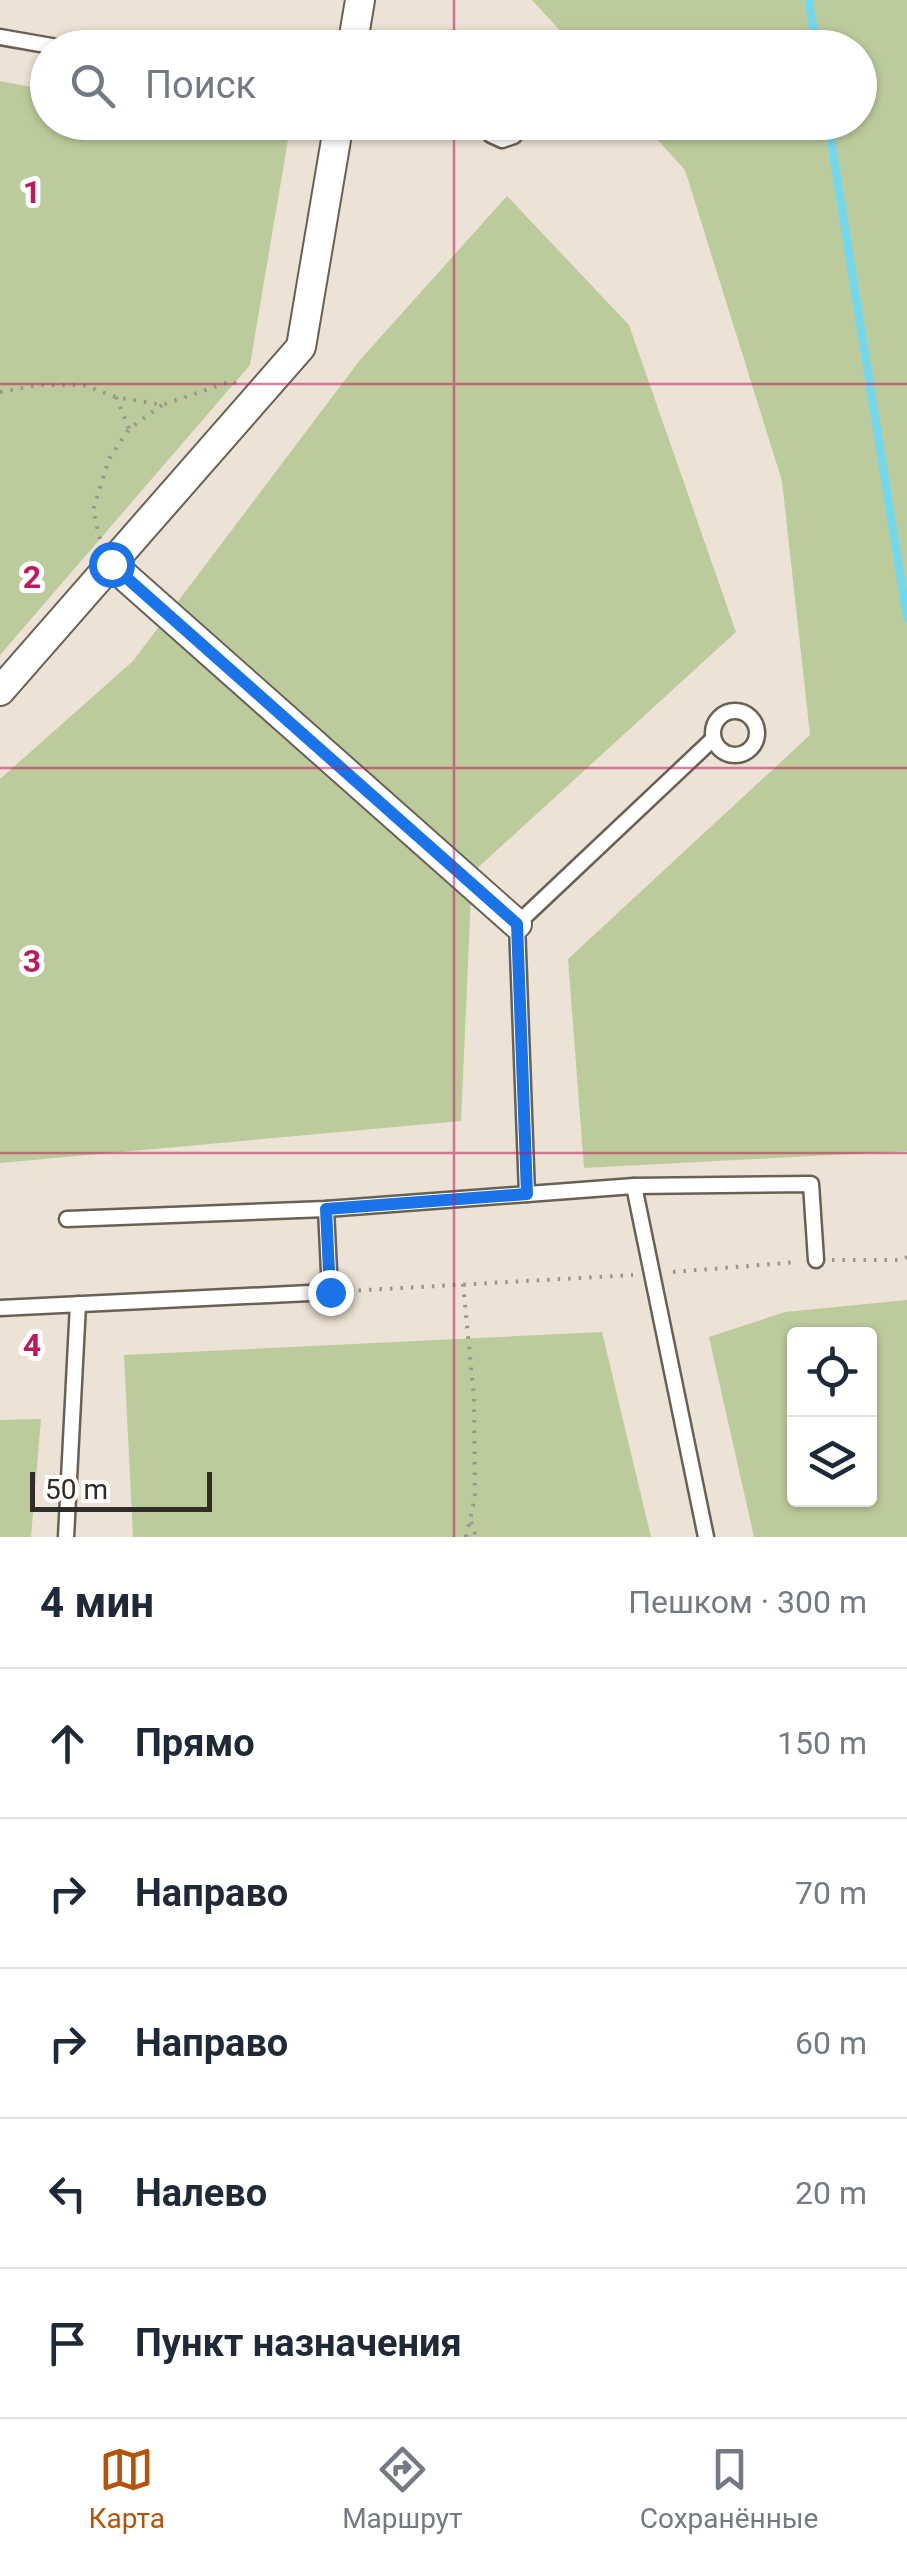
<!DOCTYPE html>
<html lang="ru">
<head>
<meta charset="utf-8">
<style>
	:root { --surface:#fff; --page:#f6f6f7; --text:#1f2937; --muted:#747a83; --line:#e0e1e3; --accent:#b45309 }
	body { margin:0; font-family:Roboto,sans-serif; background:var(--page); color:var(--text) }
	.controls { position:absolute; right:30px; bottom:30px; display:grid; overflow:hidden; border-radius:10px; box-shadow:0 2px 8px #0004 }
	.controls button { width:90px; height:90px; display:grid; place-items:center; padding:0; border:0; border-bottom:2px solid var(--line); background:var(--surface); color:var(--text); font:50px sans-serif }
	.scale { position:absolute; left:30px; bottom:25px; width:182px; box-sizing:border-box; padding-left:10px; border:5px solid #302c27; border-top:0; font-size:28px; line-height:35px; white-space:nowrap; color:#302c27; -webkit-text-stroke:8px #fff; paint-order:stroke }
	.stop { position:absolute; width:30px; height:30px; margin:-22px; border:8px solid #1a73e8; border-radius:50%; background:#fff }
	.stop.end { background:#1a73e8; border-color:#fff; box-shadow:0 2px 10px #0008 }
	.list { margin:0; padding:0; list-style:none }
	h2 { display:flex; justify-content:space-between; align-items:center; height:130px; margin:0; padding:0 40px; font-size:42px }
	h2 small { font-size:32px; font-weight:400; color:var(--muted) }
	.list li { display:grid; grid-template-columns:65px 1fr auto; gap:30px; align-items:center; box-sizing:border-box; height:150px; padding:0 40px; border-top:2px solid var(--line) }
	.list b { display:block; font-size:38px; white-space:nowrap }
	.list em { font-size:32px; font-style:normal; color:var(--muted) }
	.icon { flex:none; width:55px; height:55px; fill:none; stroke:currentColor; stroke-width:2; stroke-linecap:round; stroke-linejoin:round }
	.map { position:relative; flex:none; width:907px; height:1537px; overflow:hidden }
	.search { position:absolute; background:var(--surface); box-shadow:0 2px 8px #0004; left:30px; right:30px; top:30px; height:110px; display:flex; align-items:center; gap:25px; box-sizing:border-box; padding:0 35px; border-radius:55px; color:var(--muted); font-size:38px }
	.sheet { height:880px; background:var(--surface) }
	nav { display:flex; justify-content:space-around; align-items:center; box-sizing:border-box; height:140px; border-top:2px solid var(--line); background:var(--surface); font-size:28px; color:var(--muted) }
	nav a { display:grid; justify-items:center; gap:5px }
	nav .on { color:var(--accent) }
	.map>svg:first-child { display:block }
	.green { fill:#bccb9c; fill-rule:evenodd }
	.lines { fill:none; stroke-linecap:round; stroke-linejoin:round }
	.stream { stroke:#70d8ef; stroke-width:8 }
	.lane-casing { stroke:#6a6156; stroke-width:19 }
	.street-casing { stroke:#6a6156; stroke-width:32 }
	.path { stroke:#9c958b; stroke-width:4; stroke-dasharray:2.5 8; stroke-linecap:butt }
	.lane { stroke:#fff; stroke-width:14 }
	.street { stroke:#fff; stroke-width:28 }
	.route { stroke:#1a73e8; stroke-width:12 }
	.grid { fill:none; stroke:#c2185b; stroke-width:2.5; stroke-opacity:0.55 }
	.grid-label { font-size:32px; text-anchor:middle; font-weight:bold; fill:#c2185b; stroke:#fff; stroke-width:10; stroke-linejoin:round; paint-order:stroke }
</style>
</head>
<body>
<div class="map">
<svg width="907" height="1537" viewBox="0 0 907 1537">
	<rect width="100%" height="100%" fill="#ece2d5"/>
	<g class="green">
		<polygon points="532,0 907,0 907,1151 584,1168 568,959 810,735 782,481 685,170 642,123 860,122 860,48 575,47"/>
		<polygon points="0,81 47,90 48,122 227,123 289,134 250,365 0,655"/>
		<polygon points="507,196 629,325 736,632 472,873 461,1121 0,1163 0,779 133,661 360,360"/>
		<path d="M907 1300V1537H754L709 1337 785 1312ZM794 1334H870V1500H794Z"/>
		<polygon points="602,1332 651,1537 133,1537 124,1355"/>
		<polygon points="41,1419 31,1537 0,1537 0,1420"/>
	</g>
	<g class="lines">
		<g class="stream">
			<polyline points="809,0 816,48"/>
			<polyline points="828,122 907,618"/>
		</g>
		<defs>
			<g id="lane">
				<polyline points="0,37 63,48"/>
				<polyline points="485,122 491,135 502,140 514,136 521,122"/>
				<circle cx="735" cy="733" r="22"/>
				<polyline points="634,1186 706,1537"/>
				<polyline points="527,1194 517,924 713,739"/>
				<polyline points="67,1219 326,1209 634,1186 811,1184 816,1260"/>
				<polyline points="0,1308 330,1292 326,1209"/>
				<polyline points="66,1537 78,1304"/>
			</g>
			<g id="street">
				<polyline points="352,48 360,0"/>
				<polyline points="111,564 517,924"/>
				<polyline points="0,691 301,347 339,122"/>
			</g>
		</defs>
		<use href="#lane" class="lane-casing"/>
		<use href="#street" class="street-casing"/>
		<g class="path">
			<polyline points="0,392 39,385 83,385 116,397 162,405 232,381 237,385"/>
			<polyline points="116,397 129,429"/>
			<polyline points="100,539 93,510 109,459 129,429 162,405"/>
			<polyline points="832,1260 901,1260 907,1257"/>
			<polyline points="673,1272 798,1262"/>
			<polyline points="463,1284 474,1398 475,1497 466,1537"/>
			<polyline points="348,1291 633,1275"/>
			<polyline points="471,1522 476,1537"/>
		</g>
		<use href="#lane" class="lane"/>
		<use href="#street" class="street"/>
	</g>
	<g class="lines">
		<polyline class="route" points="111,564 517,924 527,1194 326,1209 330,1292"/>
	</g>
	<path class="grid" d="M454 0V48M454 122V1537M0 384H907M0 768H907M0 1153H907"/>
	<g class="grid-label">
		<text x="32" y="203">1</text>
		<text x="32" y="588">2</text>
		<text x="32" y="972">3</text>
		<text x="32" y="1356">4</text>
	</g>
</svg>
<div class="controls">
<button><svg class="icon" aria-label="locate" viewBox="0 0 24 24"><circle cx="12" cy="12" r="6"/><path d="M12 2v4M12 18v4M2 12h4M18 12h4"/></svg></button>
<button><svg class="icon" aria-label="layers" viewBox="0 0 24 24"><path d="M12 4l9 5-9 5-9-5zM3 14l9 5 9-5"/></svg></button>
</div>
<div class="scale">50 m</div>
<div class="stop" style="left:111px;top:564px"></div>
<div class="stop end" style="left:330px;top:1292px"></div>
<div class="search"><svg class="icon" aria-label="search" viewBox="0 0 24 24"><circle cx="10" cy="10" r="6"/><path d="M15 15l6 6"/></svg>Поиск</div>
</div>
<section class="sheet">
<h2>4 мин<small>Пешком · 300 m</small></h2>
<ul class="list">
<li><svg class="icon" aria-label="ahead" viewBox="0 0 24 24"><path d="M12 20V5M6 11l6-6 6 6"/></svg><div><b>Прямо</b></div><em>150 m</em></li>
<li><svg class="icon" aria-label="right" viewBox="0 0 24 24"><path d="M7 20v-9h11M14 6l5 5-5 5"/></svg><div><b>Направо</b></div><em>70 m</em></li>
<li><svg class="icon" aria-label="right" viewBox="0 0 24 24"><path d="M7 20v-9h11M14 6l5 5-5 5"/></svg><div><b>Направо</b></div><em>60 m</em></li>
<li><svg class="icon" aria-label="left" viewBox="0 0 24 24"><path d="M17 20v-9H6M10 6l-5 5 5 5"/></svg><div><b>Налево</b></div><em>20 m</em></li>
<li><svg class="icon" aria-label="arrive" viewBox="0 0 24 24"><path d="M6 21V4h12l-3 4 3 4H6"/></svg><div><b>Пункт назначения</b></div></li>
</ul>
</section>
<nav>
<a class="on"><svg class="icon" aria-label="map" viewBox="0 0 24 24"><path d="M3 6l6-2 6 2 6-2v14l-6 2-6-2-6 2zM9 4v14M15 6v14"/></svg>Карта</a>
<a><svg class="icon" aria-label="directions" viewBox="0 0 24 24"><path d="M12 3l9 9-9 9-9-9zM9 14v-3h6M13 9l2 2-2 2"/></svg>Маршрут</a>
<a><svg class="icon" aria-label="saved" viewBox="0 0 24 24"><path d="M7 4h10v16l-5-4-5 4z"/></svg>Сохранённые</a>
</nav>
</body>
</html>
